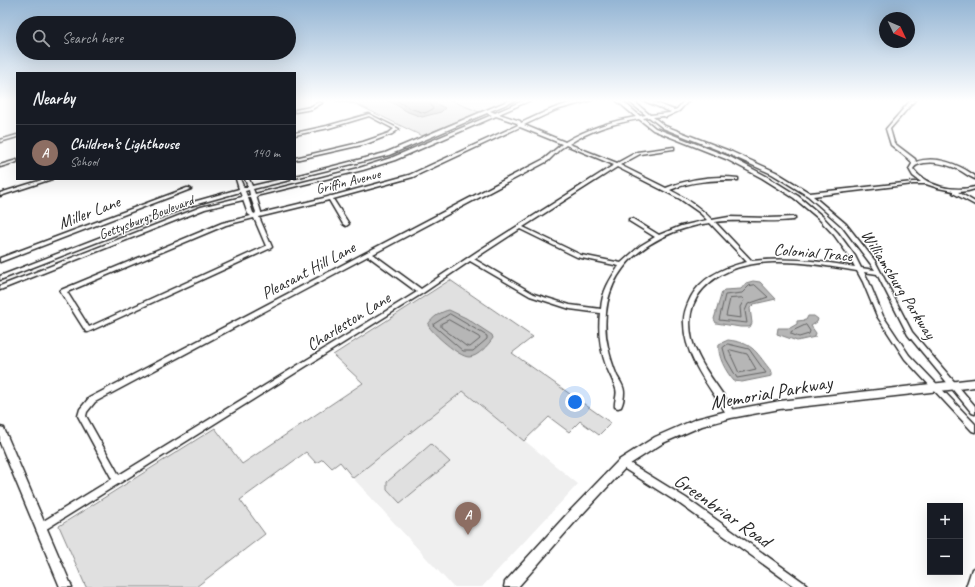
<!DOCTYPE html>
<html lang="en">
<head>
<meta charset="utf-8">
<style>
	:root { --surface:#171b24; --page:#20242c; --text:#f1f3f6; --muted:#9ea1a6; --line:#363941; --accent:#ea580c }
	body { margin:0; font-family:Caveat,sans-serif; background:var(--page); color:var(--text) }
	.controls { position:absolute; right:12px; bottom:12px; display:grid; overflow:hidden; border-radius:0px; box-shadow:0 4px 16px #0002 }
	.controls button { width:36px; height:36px; display:grid; place-items:center; padding:0; border:0; border-bottom:1px solid var(--line); background:var(--surface); color:var(--text); font:20px sans-serif }
	.compass { position:absolute; left:879px; top:12px; width:36px; height:36px; border-radius:50%; background:var(--surface); box-shadow:0 4px 16px #0002; rotate:134deg }
	.you { position:absolute; left:575px; top:402px; width:14px; height:14px; margin:-10px; border:3px solid #fff; border-radius:50%; background:#1a73e8; box-shadow:0 0 0 6px #1a73e833 }
	.badge { display:grid; place-items:center; width:26px; height:26px; border-radius:50%; background:var(--accent); color:#fff; font-size:13px; font-weight:700 }
	.pin { position:absolute; translate:-50% -33px; filter:drop-shadow(0 1px 2px #0008) }
	.pin::after { content:''; position:absolute; top:21px; width:14px; height:12px; background:inherit; clip-path:polygon(0 0,100% 0,50% 100%) }
	.list { margin:0; padding:0; list-style:none }
	h2 { display:flex; justify-content:space-between; align-items:center; height:52px; margin:0; padding:0 16px; font-size:17px }
	h2 small { font-size:13px; font-weight:400; color:var(--muted) }
	.list li { display:grid; grid-template-columns:26px 1fr auto; gap:12px; align-items:center; box-sizing:border-box; height:56px; padding:0 16px; border-top:1px solid var(--line) }
	.list b { display:block; font-size:15px; white-space:nowrap }
	.list p { margin:0; font-size:13px; white-space:nowrap; color:var(--muted) }
	.list em { font-size:13px; font-style:normal; color:var(--muted) }
	.icon { flex:none; width:22px; height:22px; fill:none; stroke:currentColor; stroke-width:2; stroke-linecap:round; stroke-linejoin:round }
	.map { position:relative; flex:none; width:975px; height:587px; overflow:hidden }
	.search { position:absolute; background:var(--surface); box-shadow:0 4px 16px #0002; left:16px; top:16px; width:280px; height:44px; display:flex; align-items:center; gap:10px; box-sizing:border-box; padding:0 14px; border-radius:22px; color:var(--muted); font-size:15px }
	.panel { position:absolute; background:var(--surface); box-shadow:0 4px 16px #0002; left:16px; top:72px; width:280px; height:108px; border-radius:0px }
	.map>svg:first-child { display:block }
	.built { fill:#efefef }
	.green { fill:#e0e0e0; stroke:#868686 }
	.water { fill:#b6b6b6; stroke:#7e7e7e }
	.lines { fill:none; stroke-linecap:round; stroke-linejoin:round }
	.shore { stroke:#636363; stroke-width:1 }
	.minor-casing { stroke:#2b2b2b; stroke-width:3 }
	.major-casing { stroke:#2b2b2b; stroke-width:3 }
	.minor { fill:#fff; fill-rule:evenodd }
	.major { fill:#fff; fill-rule:evenodd }
	.labels { text-anchor:middle; stroke-width:3; stroke-linejoin:round; paint-order:stroke }
	.far-street-label { font-size:14px; fill:#2b2b2b; stroke:#fff }
	.street-label { font-size:17px; fill:#2b2b2b; stroke:#fff }
	.near-street-label { font-size:20px; fill:#2b2b2b; stroke:#fff }
</style>
</head>
<body>
<div class="map">
<svg width="975" height="587" viewBox="0 0 975 587">
	<rect width="100%" height="100%" fill="#fff"/>
	<filter id="ink" filterUnits="userSpaceOnUse"><feTurbulence type="fractalNoise" baseFrequency=".025" numOctaves="2"/><feDisplacementMap in="SourceGraphic" scale="8" xChannelSelector="R" yChannelSelector="G"/><feConvolveMatrix kernelMatrix="1 2 1 2 8 2 1 2 1" color-interpolation-filters="sRGB"/></filter>
	<g filter="url(#ink)">
		<g class="built">
			<polygon points="450,100 507,100 479,112"/>
			<polygon points="463,391 578,484 482,587 453,587 353,478"/>
		</g>
		<g class="green">
			<polygon points="330,100 450,100 479,112 422,136 356,104"/>
			<polygon points="450,280 533,337 512,353 611,423 599,435 580,421 569,432 549,417 524,441 463,391 353,478 340,462 332,468 323,459 316,463 306,452 240,500 265,534 196,587 86,587 59,526 215,428 242,464 363,383 333,355"/>
			<polygon points="431,444 450,462 400,503 387,489 387,482"/>
		</g>
		<g class="water">
			<polygon points="388,100 429,100 445,108 441,112 422,117 408,112"/>
			<polygon points="753,281 760,282 776,299 754,304 750,308 752,323 750,327 740,327 716,323 714,319 722,292 724,290 741,289 746,283"/>
			<path d="M449 310 466 318 492 335 493 338C488 345 478 357 469 357 459 357 432 333 428 325 431 318 442 311 449 310Z"/>
			<polygon points="808,316 814,316 818,319 817,322 811,326 816,333 815,337 797,341 777,334 778,328 790,328 797,324 797,321 806,320"/>
			<path d="M728 340C755 343 756 353 772 372V376L742 382 734 381C726 372 717 356 719 344Z"/>
		</g>
		<g class="lines">
			<g class="shore">
				<polyline points="396,100 409,108 425,113 433,109 429,100"/>
				<polygon points="755,285 768,297 748,304 745,311 747,323 719,320 725,295 742,293 749,286"/>
				<polygon points="742,298 744,300 740,307 741,318 726,316 730,299"/>
				<polygon points="450,314 487,336 487,339 473,351 463,351 433,325"/>
				<polygon points="449,320 479,337 480,339 470,347 466,346 441,327 441,324"/>
				<polygon points="806,325 810,331 809,334 799,337 791,334 791,332"/>
				<polygon points="728,344 749,349 766,373 737,378 726,359 723,348"/>
				<polygon points="731,350 747,354 756,369 739,373 729,351"/>
			</g>
			<defs>
				<g id="minor">
					<path d="M510 100H516L490 111 495 113 525 100H531L499 114 520 121 521 123C543 113 567 100 592 100L556 110 524 125 565 142C587 129 611 121 636 117L616 100H621L640 116 646 115 627 100H632L650 115 669 113 671 112 642 100H648L674 110 677 109 685 100H689L679 111 666 117 664 116 653 117 665 126 732 152 776 172 810 193 913 182H921L913 176 909 169 912 164 911 161 891 145 886 129 911 100H915L890 129 894 143 915 159 916 162C935 155 959 164 975 176V179C970 177 966 174 961 171 950 165 936 161 924 163 919 164 915 165 913 169 926 187 954 192 975 187V189L968 191 958 192 975 202V205L953 193V191L938 188 926 184H913L813 196 846 224 875 261 912 332 975 406V414L972 413 908 335 877 274 864 272 869 282 883 316 909 355 975 424V432L972 431 905 359 877 316 863 282 857 271C810 263 740 249 703 289 690 303 688 322 692 340 700 368 722 389 735 414L734 416 731 417 728 416C711 389 684 357 684 323 683 314 687 305 691 297 702 276 726 267 747 262L710 223C698 224 686 228 674 232 637 247 610 272 606 313 605 325 605 335 608 347 610 357 613 366 617 376 620 381 624 387 624 392 624 397 623 403 621 407L618 408 615 407C614 401 618 395 616 389 614 382 610 375 607 368 600 350 598 332 600 313L570 309 530 296 470 261 423 293 43 531 40 532 37 531 36 528 37 525 112 479 78 416 80 409 89 398 544 159 562 144 520 127 413 177 333 199 349 224 346 226 343 224 329 200 259 217 272 247 271 248 88 332H86L60 291 61 290 222 223 251 216 248 214 243 200 205 209 0 290V286L201 207 242 197 240 192 190 206 0 280V276L186 204 239 189 236 179H240L244 188 248 187 245 179H249L252 186 282 179H290V180L253 189 255 194 359 168 391 158 492 115 487 113 389 155 295 178V176L385 153ZM496 116 517 123 518 125 409 175 332 196H330L328 197 261 213V212L256 196 363 170 395 160ZM649 117 663 128 728 154 772 174 808 196 842 226 870 263 875 270 861 268 855 256 838 233 822 216 798 196 766 176 730 157 655 128 643 118ZM639 119 653 130 726 159 762 178 794 198 818 218 834 235 849 256 855 267C821 261 787 257 752 261L715 222C741 219 767 223 793 220L795 219V217L769 218 729 217 712 220C700 207 686 198 670 190 691 181 713 180 736 180H738V178C714 175 688 179 666 188L620 165 640 154 673 149H674V147L637 152 617 163 569 144C590 130 614 123 639 119ZM566 145 614 165 478 251 421 289 373 254 548 161 560 149ZM617 167 680 199 700 213 707 220 681 226 659 235 633 219H629V221L655 237 640 246 621 263 581 255 523 227ZM249 190 250 195 247 196 245 191ZM248 198H251L256 212 255 214 253 213ZM254 218 266 246 89 327 67 292 226 225ZM520 229 577 257 619 266C610 279 602 292 601 309L570 305 534 294 474 259ZM368 256 417 292 119 475 86 416 87 412 95 402Z"/>
					<polygon points="319,102 322,103 312,109 295,112 295,110 310,107"/>
					<polygon points="369,114 399,129 392,134 366,144 295,160 295,158 363,142 389,133 394,129 369,116 329,128 295,135 295,133 327,126"/>
					<polygon points="17,135 17,137 0,142 0,140"/>
					<polygon points="17,160 17,162 0,167 0,165"/>
					<polygon points="45,179 52,179 0,196 0,193"/>
					<polygon points="187,188 189,188 191,189 0,262 0,258"/>
					<polygon points="623,459 686,498 806,584 808,587 795,587 680,504 620,466 619,463 620,460"/>
					<polygon points="975,567 975,587 966,587 972,569"/>
				</g>
				<g id="major">
					<polygon points="975,379 975,387 780,409 731,418 702,426 663,443 627,466 575,522 518,587 504,587 505,582 567,514 619,460 655,437 696,419 731,410 780,401"/>
					<polygon points="0,427 4,428 5,431 72,587 60,587 0,443"/>
				</g>
			</defs>
			<use href="#minor" class="minor-casing"/>
			<use href="#major" class="major-casing"/>
			<use href="#minor" class="minor"/>
			<use href="#major" class="major"/>
		</g>
	</g>
	<linearGradient id="sky" x2="0" y2="1"><stop stop-color="#94b5d4"/><stop offset="0.55" stop-color="#fff"/><stop offset="1" stop-color="#fff" stop-opacity="0"/></linearGradient>
	<rect width="975" height="183" fill="url(#sky)"/>
	<g class="labels">
		<g class="far-street-label">
			<text transform="translate(348 181) rotate(-14)" y="5">Griffin Avenue</text>
			<text transform="translate(146 217) rotate(-21)" y="5">Gettysburg Boulevard</text>
		</g>
		<g class="street-label">
			<text transform="translate(89 212) rotate(-21)" y="6">Miller Lane</text>
			<text transform="translate(813 252) rotate(5)" y="6">Colonial Trace</text>
			<text transform="translate(308 270) rotate(-28)" y="6">Pleasant Hill Lane</text>
			<text transform="translate(899 284) rotate(58)" y="6">Williamsburg Parkway</text>
			<text transform="translate(348 321) rotate(-32)" y="6">Charleston Lane</text>
		</g>
		<g class="near-street-label">
			<text transform="translate(771 392) rotate(-10)" y="7">Memorial Parkway</text>
			<text transform="translate(723 510) rotate(35)" y="7">Greenbriar Road</text>
		</g>
	</g>
</svg>
<div class="controls">
<button>+</button>
<button>−</button>
</div>
<svg class="compass" viewBox="-18 -18 36 36"><path d="M0-13l5 13h-10z" fill="#e53935"/><path d="M0 13l5-13h-10z" fill="#9ea1a6"/></svg>
<div class="you"></div>
<div class="pin badge" style="left:468px;top:535px;background:#8d6e63">A</div>
<div class="search"><svg class="icon" aria-label="search" viewBox="0 0 24 24"><circle cx="10" cy="10" r="6"/><path d="M15 15l6 6"/></svg>Search here</div>
<section class="panel">
<h2>Nearby<small></small></h2>
<ul class="list">
<li><span class="badge" style="background:#8d6e63">A</span><div><b>Children’s Lighthouse</b><p>School</p></div><em>140 m</em></li>
</ul>
</section>
</div>
</body>
</html>
